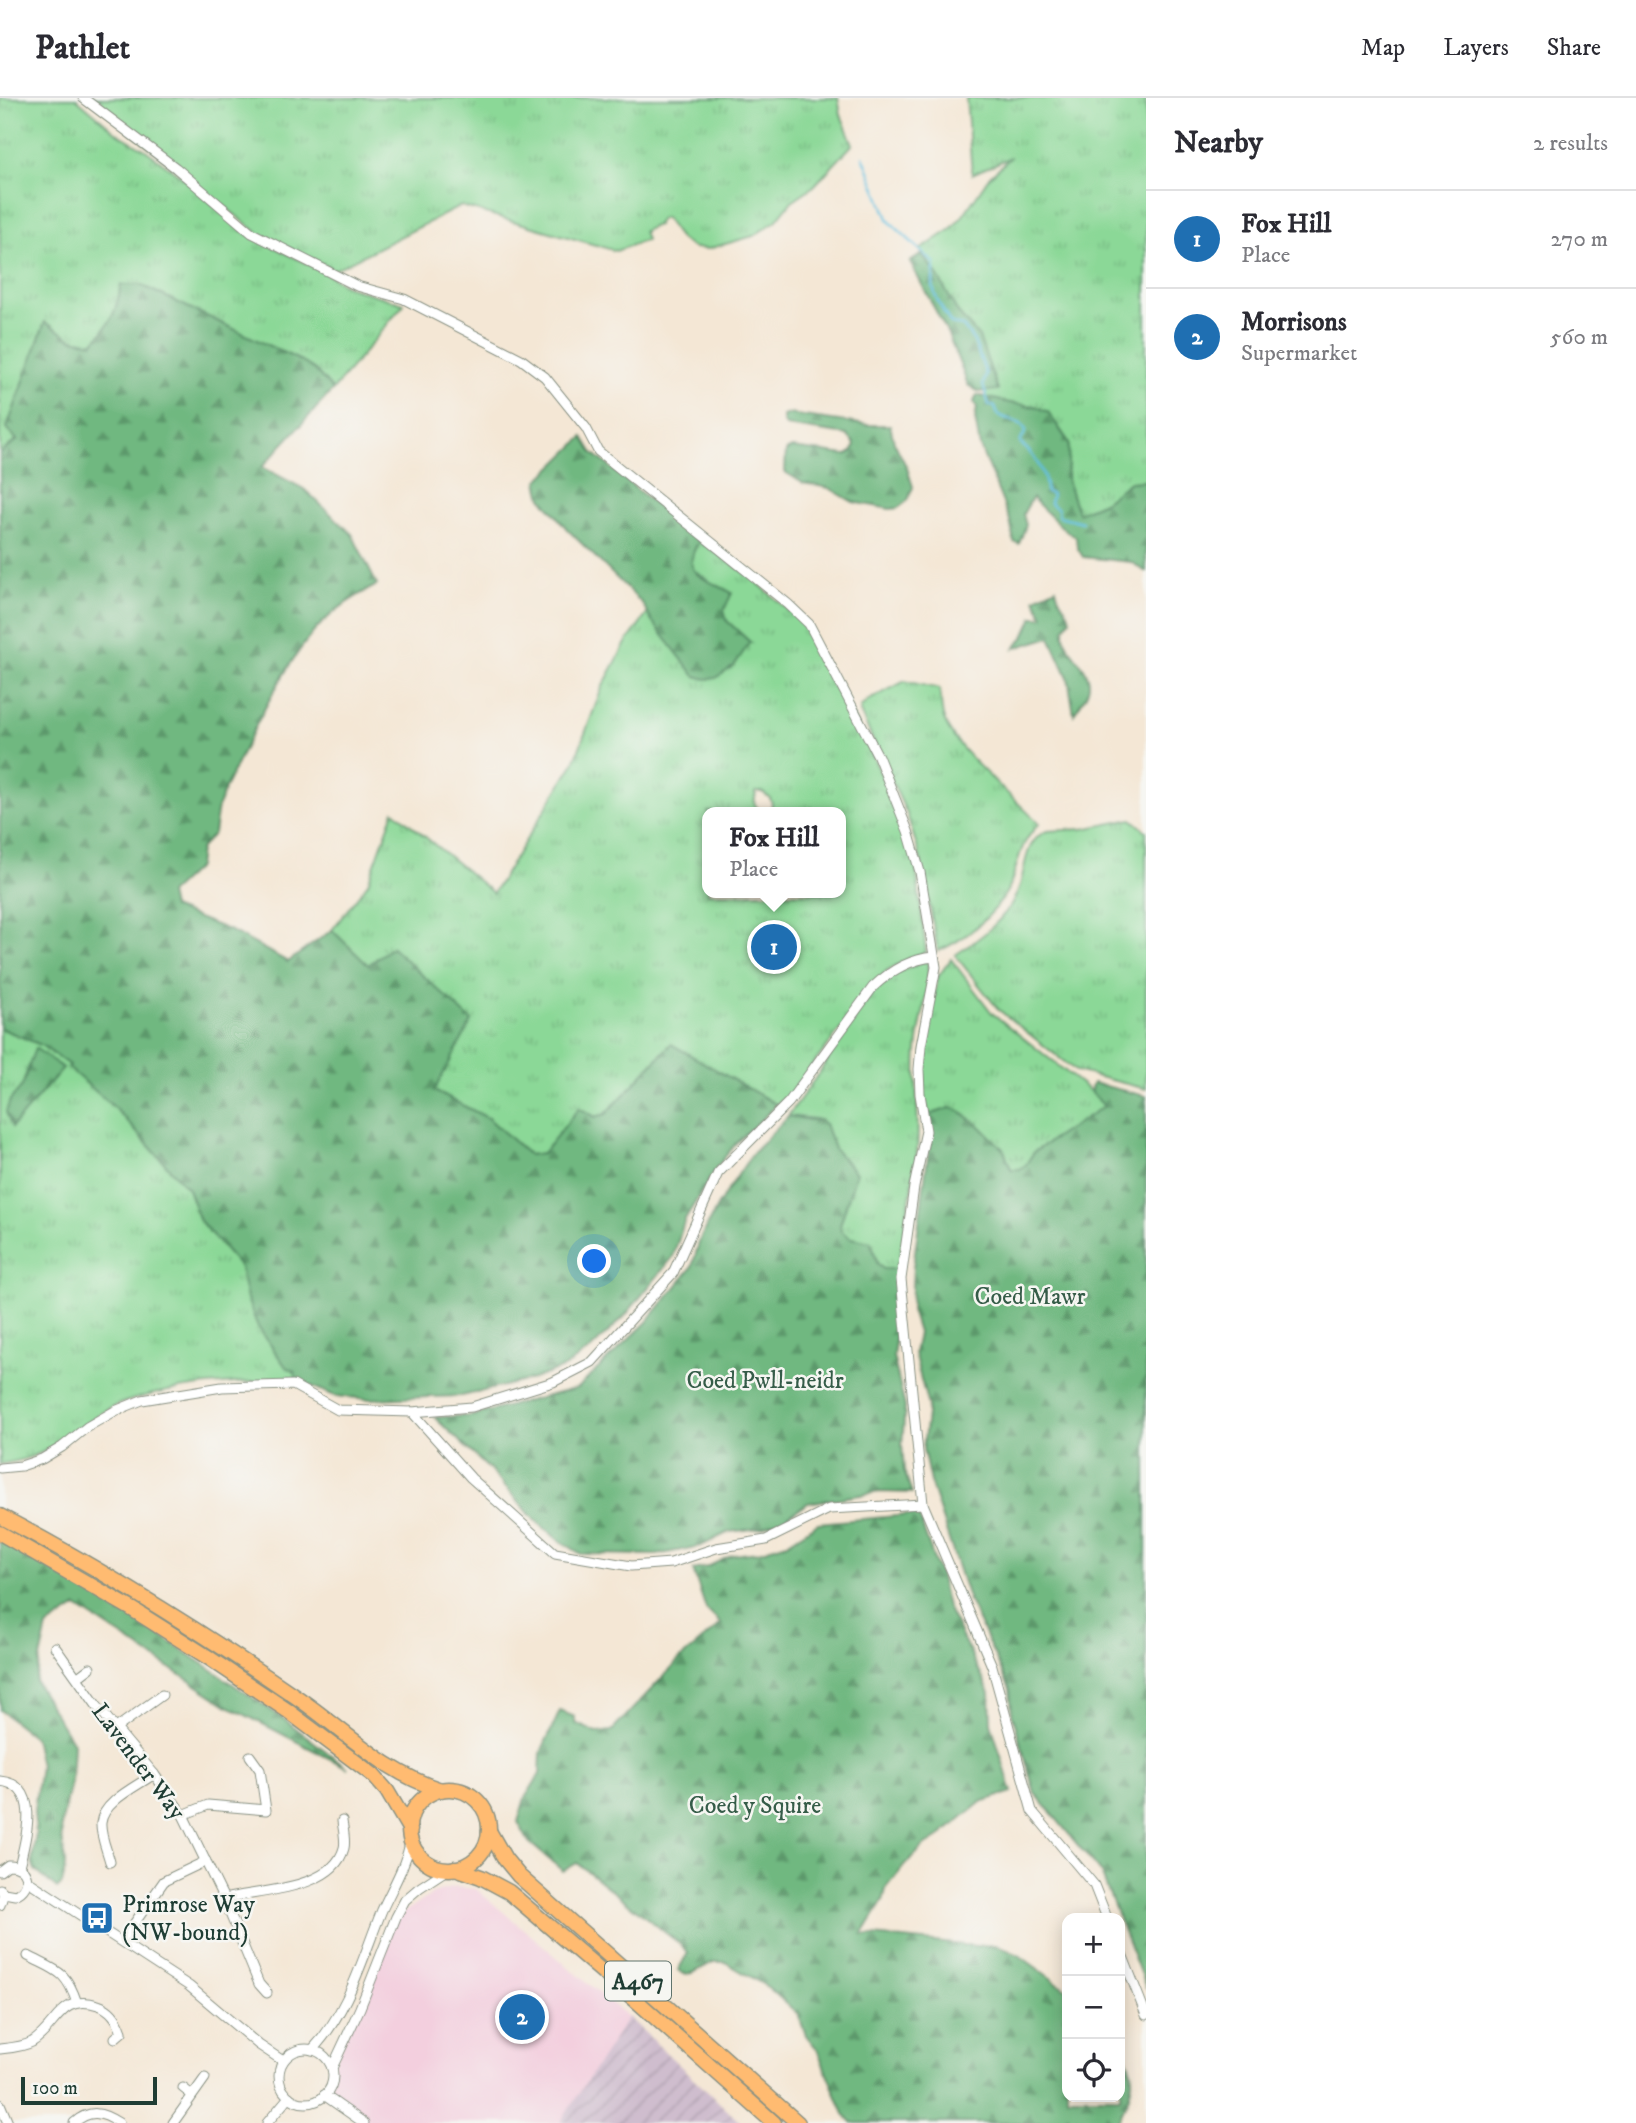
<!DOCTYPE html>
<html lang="en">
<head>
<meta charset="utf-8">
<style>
	:root { --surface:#fff; --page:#f2f2f3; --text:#2b2b33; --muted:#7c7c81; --line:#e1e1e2; --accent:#1f6fb2 }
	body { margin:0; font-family:"IM FELL DW Pica",serif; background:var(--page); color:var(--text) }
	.controls { position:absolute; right:21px; bottom:21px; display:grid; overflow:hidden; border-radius:14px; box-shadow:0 4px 18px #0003 }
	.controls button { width:63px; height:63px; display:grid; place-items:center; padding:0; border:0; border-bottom:2px solid var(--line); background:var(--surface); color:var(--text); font:35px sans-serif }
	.scale { position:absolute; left:21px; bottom:18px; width:136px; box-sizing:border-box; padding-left:7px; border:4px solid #1f3d34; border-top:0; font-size:19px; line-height:24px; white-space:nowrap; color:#1f3d34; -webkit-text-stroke:5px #f6f6f2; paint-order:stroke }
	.you { position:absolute; left:595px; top:1164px; width:24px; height:24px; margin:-18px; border:5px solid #fff; border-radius:50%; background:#1a73e8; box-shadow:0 0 0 10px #1a73e833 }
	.badge { display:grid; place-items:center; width:46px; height:46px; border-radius:50%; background:var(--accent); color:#fff; font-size:23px; font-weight:700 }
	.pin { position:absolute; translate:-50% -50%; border:4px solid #fff; box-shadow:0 2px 7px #0006 }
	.popup { position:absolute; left:702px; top:709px; width:144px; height:91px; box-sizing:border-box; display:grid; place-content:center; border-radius:14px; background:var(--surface); filter:drop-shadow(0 2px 5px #0005); font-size:23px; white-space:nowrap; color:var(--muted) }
	.popup b { font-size:26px; color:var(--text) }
	.popup::after { content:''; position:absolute; left:50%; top:100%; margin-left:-14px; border:14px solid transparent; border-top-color:var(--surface) }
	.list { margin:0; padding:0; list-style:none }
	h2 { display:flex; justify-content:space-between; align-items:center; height:91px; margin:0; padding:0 28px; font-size:30px }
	h2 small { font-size:23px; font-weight:400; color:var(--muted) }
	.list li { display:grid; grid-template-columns:46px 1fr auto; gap:21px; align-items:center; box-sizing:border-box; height:98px; padding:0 28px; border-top:2px solid var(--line) }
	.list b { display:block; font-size:26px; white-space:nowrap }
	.list p { margin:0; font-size:23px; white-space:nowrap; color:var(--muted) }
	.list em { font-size:23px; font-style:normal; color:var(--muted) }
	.icon { flex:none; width:38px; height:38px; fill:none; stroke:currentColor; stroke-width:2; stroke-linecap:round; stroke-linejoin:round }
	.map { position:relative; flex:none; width:1146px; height:2025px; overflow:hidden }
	header { display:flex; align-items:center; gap:42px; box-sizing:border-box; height:98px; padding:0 35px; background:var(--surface); border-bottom:2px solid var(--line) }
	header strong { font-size:33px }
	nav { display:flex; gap:38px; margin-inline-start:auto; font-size:24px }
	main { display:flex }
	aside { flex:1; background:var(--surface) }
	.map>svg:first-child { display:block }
	.built { fill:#f3cfde }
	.industrial { fill:url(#industrial-furrows) }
	.grass { fill:url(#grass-tufts); stroke:#558a66; stroke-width:2; fill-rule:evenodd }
	.forest { fill:url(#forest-firs); stroke:#487a5a; stroke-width:2 }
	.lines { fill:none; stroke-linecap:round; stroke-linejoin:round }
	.stream { stroke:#61bfdf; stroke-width:2.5 }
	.street-casing { stroke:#8a9284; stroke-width:11 }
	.primary-casing { stroke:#8a9284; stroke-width:17 }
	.street { stroke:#fff; stroke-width:9 }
	.primary { stroke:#ffbb71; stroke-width:14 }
	.labels { text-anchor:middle; stroke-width:5; stroke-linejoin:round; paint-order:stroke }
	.shield { fill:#f6f6f2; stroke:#60746d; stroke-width:2 }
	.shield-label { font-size:23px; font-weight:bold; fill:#1f3d34 }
	.park-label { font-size:24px; fill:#355c48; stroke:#f6f6f2 }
	.street-label { font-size:24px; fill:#1f3d34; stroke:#f6f6f2 }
	.poi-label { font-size:24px; fill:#1f3d34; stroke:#f6f6f2; text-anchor:start }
</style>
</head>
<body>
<header>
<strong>Pathlet</strong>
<nav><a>Map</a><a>Layers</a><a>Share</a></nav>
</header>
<main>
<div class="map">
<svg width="1146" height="2025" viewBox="0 0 1146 2025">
	<defs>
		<pattern id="industrial-furrows" width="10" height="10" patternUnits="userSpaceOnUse" patternTransform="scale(1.75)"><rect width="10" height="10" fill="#cfbdce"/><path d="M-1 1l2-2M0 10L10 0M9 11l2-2" fill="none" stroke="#b1a3b2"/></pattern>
		<pattern id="grass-tufts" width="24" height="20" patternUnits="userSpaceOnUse" patternTransform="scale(1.75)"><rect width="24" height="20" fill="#8bd897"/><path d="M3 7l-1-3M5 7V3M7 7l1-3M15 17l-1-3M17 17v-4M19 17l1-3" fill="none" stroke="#78ba83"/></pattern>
		<pattern id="forest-firs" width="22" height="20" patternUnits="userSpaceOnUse" patternTransform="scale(1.75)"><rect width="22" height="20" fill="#70b880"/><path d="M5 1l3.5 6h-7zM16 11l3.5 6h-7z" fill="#5b976a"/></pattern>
	</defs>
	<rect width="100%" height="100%" fill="#f6f6f2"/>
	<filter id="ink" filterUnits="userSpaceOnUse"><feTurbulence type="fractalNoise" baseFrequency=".0143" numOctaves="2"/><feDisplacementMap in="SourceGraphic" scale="14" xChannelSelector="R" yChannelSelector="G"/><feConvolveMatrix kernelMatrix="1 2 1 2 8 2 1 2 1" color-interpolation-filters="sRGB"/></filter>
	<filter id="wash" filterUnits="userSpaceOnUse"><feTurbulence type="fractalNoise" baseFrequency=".00686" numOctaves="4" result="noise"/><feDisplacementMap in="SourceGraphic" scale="28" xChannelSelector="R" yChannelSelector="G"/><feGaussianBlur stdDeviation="1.57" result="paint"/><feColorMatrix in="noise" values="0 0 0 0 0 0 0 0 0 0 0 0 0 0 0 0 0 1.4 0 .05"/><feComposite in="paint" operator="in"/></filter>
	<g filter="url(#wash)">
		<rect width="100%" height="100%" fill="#f4e7d5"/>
		<polygon class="built" points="455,1789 476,1791 628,1919 563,2025 364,2025 324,1997 333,1981 332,1970 396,1819 436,1794"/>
		<polygon class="industrial" points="628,1919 741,2025 560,2025"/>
		<g class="grass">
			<path d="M0 0H76L117 35 144 51 185 81 245 135 324 174 346 188 404 206 333 292 315 272 299 262 141 187C124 206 110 226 93 245L72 241 45 224 7 330 17 341 0 356Z"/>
			<polygon points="88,0 838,0 841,17 853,46 814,88 792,103 776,123 753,138 708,151 694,150 681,142 665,120 660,121 657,127 643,133 646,142 616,153 461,108 334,172 258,135"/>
			<polygon points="966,0 1146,0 1146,383 1130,384 1102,405 1078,415 1067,382 1069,344 1048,314 987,300 984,292 998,291 973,232 958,215 934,172 920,152 950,132 962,119 990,78 1011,59 972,76"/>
			<path d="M699 443 751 479 807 529 831 582 846 605 872 656 906 734 916 770 926 854 910 860 886 873 790 996 777 1007 671 946 606 1016 596 1019 579 1010 543 1055 529 1057 488 1020 434 993 368 868 332 832 368 785 394 713 493 795 574 665 602 590 626 545 648 515 652 524 750 544 727 523 708 481C685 471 688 462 699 443ZM756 694H762L770 700 772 706 770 714H840V795H708V714H760L754 705Z"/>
			<path d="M905 583 940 591C941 602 941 615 945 624 960 658 1013 697 1039 726 1016 749 1020 767 1007 793 993 819 964 842 938 853L921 762 907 716 860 614 861 609 867 603Z"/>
			<path d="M1132 721 1146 733V991L1076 973 999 912 955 857C979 841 1006 822 1017 795 1027 774 1022 743 1047 733L1083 731Z"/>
			<polygon points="951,861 992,915 1090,993 1105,1008 1034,1054 1025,1068 1019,1071 1011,1071 1004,1052 950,1010 929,1017 924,999 924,950 938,879"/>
			<path d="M927 862C932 890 919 923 917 952 914 986 920 1020 917 1054 912 1093 904 1132 898 1171H884L878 1167 871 1144 851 1140 840 1133V1127L856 1075 834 1051 825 1026 816 1021 788 1018 819 975 872 895 898 874Z"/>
			<path d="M0 930 41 947 69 967 115 1010 188 1091 200 1123 240 1169 247 1201 273 1251 286 1268 294 1273 297 1282C239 1285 178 1285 122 1305 99 1313 84 1328 64 1342 45 1355 23 1363 0 1366Z"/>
		</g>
		<g class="forest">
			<polygon points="922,156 939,180 958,215 979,239 998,292 979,294 968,287 948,236 910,164"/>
			<path d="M121 187H141L299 262 315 272 333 292 262 369 304 391 352 436 377 487C357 497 338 509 323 524 285 561 250 640 226 688L218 708 214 735 200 751 198 769 169 796 172 810 231 833 288 864 332 832 368 867 392 849 472 923 434 993 488 1020 529 1057 543 1055 579 1010 595 1019 606 1016 671 946 777 1007 737 1044 717 1069 685 1121 673 1159 624 1219 591 1251 565 1269 533 1281 462 1298 369 1301 335 1298 297 1282 294 1273 286 1269 258 1229 247 1201 240 1169 200 1123 188 1091 115 1010 67 969 69 967 41 947 0 930V356L17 342 7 330 45 224 72 241 93 245C112 224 116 214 121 187Z"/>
			<polygon points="977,297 1010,305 1035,308 1048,314 1069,345 1067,382 1078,415 1102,405 1130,384 1146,383 1146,474 1131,464 1083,459 1077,449 1076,439 1067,434 1032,400 1023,416 1026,427 1019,446 1014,444 1010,422 980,349 975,320 977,310 974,304"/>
			<polygon points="789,316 868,327 890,327 894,344 907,370 913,389 908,402 898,410 890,411 853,404 829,390 803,385 785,374 786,353 792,350 846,357 853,353 855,346 847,337 786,328 783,324 783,318"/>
			<path d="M583 339 592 354 699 443C678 478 705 479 732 495L724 512 727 523 750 544 734 568 716 580 706 581 695 578 652 523 642 505 567 431 542 400 538 383Z"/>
			<path d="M1056 490C1057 503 1069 510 1070 522 1047 547 1097 566 1088 592 1086 600 1078 608 1074 616L1068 579 1050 539 1015 550 1025 537 1033 519H1043L1035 500Z"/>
			<polygon points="35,950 63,970 12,1029 6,1014 10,1002 22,988"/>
			<polygon points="1093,985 1146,998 1146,1890 1101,1775 1035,1695 1012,1615 1010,1591 969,1503 930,1384 923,1351 928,1308 914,1255 918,1235 911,1212 913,1169 930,1043 929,1017 950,1010 958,1012 978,1026 1004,1052 1011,1071 1019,1071 1025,1068 1034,1054 1104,1008 1090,993"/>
			<polygon points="788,1018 810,1022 820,1022 825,1026 834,1051 856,1075 840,1127 841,1133 851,1140 871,1144 878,1167 884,1171 898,1171 891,1215 896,1236 893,1258 905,1309 902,1347 904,1373 912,1395 880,1394 808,1405 780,1423 760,1430 729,1434 701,1448 657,1457 581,1456 556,1440 534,1421 491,1373 434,1319 471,1318 578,1290 647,1224 692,1169 700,1141 718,1107 752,1056"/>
			<path d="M918 1416 940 1479 947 1509 990 1595 991 1625 1012 1694 981 1704 939 1739 923 1749 905 1767 886 1791 883 1803 862 1837 975 1848 997 1847 1019 1857 1067 1892V1999H1120V1949C1141 1980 1131 1994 1117 2025H853L844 2016 817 1951 806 1937 798 1916 769 1890 725 1864H713L693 1875 683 1876 678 1872 688 1855 680 1846 577 1765 563 1773 529 1744 518 1724 525 1700 540 1676 541 1654 560 1613 575 1619V1625L597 1635 612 1633 679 1562 721 1526 706 1511 693 1472 707 1469 733 1457 758 1454 787 1445 818 1425Z"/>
			<polygon points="0,1437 54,1474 128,1516 205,1567 284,1621 348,1670 228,1608 77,1509 47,1529 35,1583 73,1645 71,1684 61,1728 65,1766 64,1777 62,1786 57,1791 35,1772 32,1764 36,1735 34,1713 40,1668 34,1639 0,1612"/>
		</g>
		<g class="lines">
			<path class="stream" d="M863 58 889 123 935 166C929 195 937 202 951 226L963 228 974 243 986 276 983 287 989 307 995 309 998 317 1021 326 1026 332 1020 345C1034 356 1047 376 1046 394L1052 396 1050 405 1058 411 1059 418 1082 424"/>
		</g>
	</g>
	<g filter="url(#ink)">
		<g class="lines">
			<defs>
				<g id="street">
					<polyline points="83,0 176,70 252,135 357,188 404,201 521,261 545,279 586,330 598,353 788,506 809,526 878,658 908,733 920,774 936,869 921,948 919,971 920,996 926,1033 914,1089 901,1181 923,1406 992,1568 1032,1713 1094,1787 1107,1820"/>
					<path d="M412 1314 472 1309 553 1284 592 1264 673 1175 718 1075 789 1004 873 889C890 873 909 861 934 859"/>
					<polyline points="0,1370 21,1368 42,1361 62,1349 87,1329 115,1313 142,1302 222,1289 293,1287 338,1312 412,1314 471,1380 555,1455 631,1468 671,1465 716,1450 766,1442 829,1411 923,1406"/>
					<polyline points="55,1549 97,1608 154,1676 183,1717 224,1801 259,1886 267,1895"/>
					<polyline points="78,1579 90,1570"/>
					<polyline points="115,1631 162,1597"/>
					<path d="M0 1683C42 1687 26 1741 19 1768"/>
					<polyline points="183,1717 208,1707 266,1712 260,1672 250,1658"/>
					<path d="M110 1764C107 1752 100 1737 101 1725 103 1703 138 1688 154 1676"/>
					<path d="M0 1773 8 1767C29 1766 34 1789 15 1797L4 1795 0 1791"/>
					<polyline points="28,1783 189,1888 259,1947 283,1963"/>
					<path d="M224 1801C260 1792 333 1792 344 1750 346 1742 343 1731 342 1723"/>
					<polyline points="0,1807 4,1795"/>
					<polyline points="122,1843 164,1783 206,1763"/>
					<polyline points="1120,1851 1146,1917"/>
					<path d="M28 1858C57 1873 66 1872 77 1905"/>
					<path d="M0 1951C10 1950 23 1949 32 1944 57 1929 60 1895 98 1907 111 1911 118 1922 122 1934L115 1940"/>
					<circle cx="306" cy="1978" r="27"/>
					<path d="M312 1952C349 1913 362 1861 382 1812 393 1788 405 1769 411 1742"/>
					<polyline points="332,1970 360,1910 396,1819 405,1802 419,1790 448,1771"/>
					<polyline points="183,1990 192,1997"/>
					<polyline points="324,1997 364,2025"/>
					<polyline points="0,2006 8,2025"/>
					<path d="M74 2025C90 2011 102 2014 119 2025"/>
					<polyline points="173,2025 205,1980"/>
					<polyline points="267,2025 289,1999"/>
				</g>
				<g id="primary">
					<path d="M0 1418C102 1471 200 1533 295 1598 345 1632 383 1674 441 1692"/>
					<polyline points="0,1435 132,1511 209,1560 288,1613 373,1677 387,1693 410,1732"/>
					<circle cx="449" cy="1731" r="40"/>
					<polyline points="489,1733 505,1761 519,1778 798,2025"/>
					<polyline points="455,1770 481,1779 509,1794 639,1905 774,2025"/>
				</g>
			</defs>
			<use href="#street" class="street-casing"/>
			<use href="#primary" class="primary-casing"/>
			<use href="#street" class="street"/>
			<use href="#primary" class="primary"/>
		</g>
	</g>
	<defs>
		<symbol id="bus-square" viewBox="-11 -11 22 22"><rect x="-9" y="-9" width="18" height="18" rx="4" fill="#1f6fb2" stroke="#f6f6f2"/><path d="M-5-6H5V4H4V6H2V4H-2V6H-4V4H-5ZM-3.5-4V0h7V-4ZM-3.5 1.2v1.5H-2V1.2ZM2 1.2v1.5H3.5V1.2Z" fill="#fff"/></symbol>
	</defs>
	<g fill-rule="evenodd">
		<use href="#bus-square" x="78" y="1801" width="38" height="38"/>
	</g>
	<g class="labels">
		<rect class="shield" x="605" y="1863.5" width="66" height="39" rx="5"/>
		<g class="shield-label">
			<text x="638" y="1891">A467</text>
		</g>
		<g class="park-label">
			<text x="1030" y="1206">Coed Mawr</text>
			<text x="765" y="1290">Coed Pwll-neidr</text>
			<text x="755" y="1715">Coed y Squire</text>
		</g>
		<g class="street-label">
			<text transform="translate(139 1663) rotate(53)" y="8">Lavender Way</text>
		</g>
		<g class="poi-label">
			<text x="122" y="1814">Primrose Way<tspan x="122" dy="28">(NW-bound)</tspan></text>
		</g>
	</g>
</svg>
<div class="controls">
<button>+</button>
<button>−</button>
<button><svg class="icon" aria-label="locate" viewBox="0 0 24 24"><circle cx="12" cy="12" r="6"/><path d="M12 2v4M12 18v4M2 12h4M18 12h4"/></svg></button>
</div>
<div class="scale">100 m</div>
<div class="you"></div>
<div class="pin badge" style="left:774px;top:849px">1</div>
<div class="popup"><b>Fox Hill</b>Place</div>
<div class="pin badge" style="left:522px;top:1919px">2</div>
</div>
<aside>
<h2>Nearby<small>2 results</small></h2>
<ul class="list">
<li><span class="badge">1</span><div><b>Fox Hill</b><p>Place</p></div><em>270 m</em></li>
<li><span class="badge">2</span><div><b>Morrisons</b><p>Supermarket</p></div><em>560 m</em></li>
</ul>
</aside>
</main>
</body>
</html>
